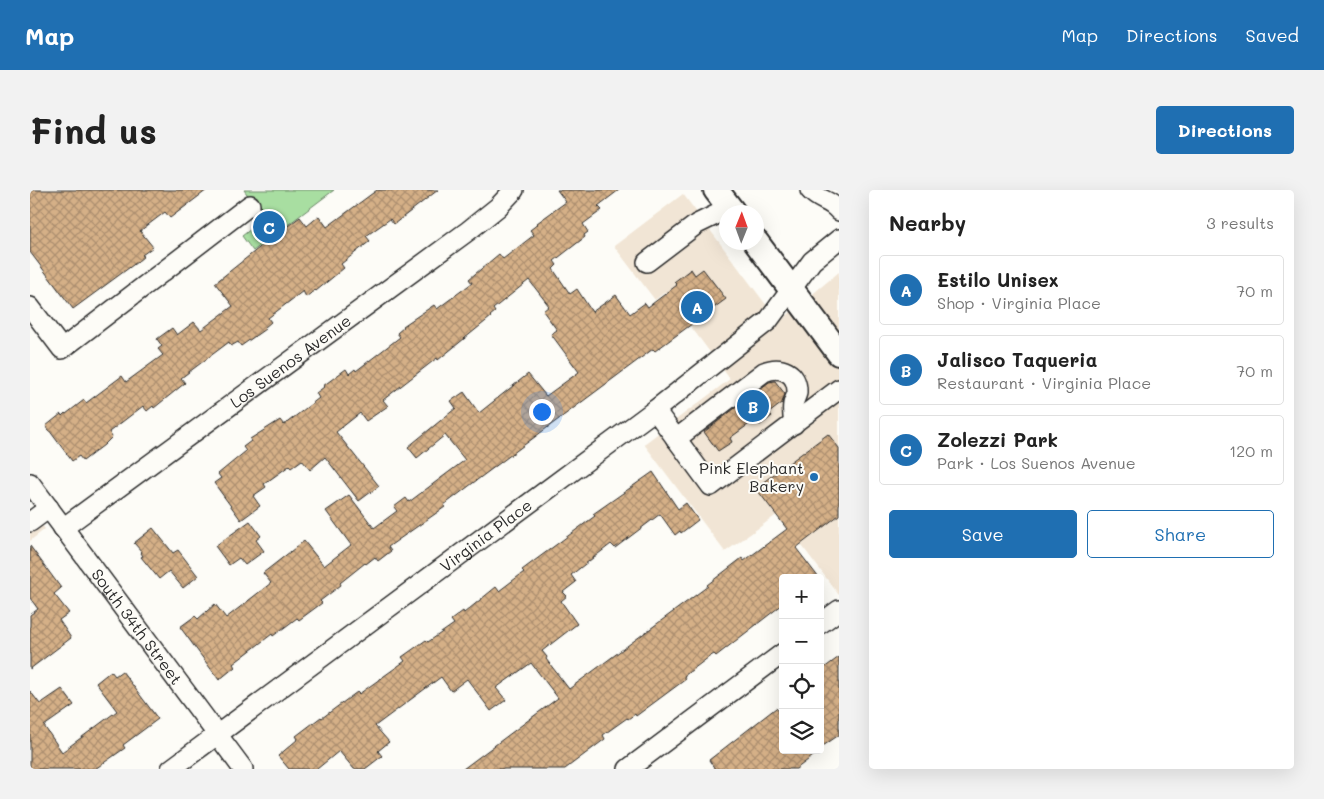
<!DOCTYPE html>
<html lang="en">
<head>
<meta charset="utf-8">
<style>
	:root { --surface:#fff; --page:#f2f2f2; --text:#222; --muted:#767676; --line:#e0e0e0; --accent:#1f6fb2 }
	body { margin:0; font-family:Mali,sans-serif; background:var(--page); color:var(--text) }
	.controls { position:absolute; right:15px; bottom:15px; display:grid; overflow:hidden; border-radius:5px; box-shadow:0 5px 20px #0002 }
	.controls button { width:45px; height:45px; display:grid; place-items:center; padding:0; border:0; border-bottom:1px solid var(--line); background:var(--surface); color:var(--text); font:25px sans-serif }
	.compass { position:absolute; left:689px; top:15px; width:45px; height:45px; border-radius:50%; background:var(--surface); box-shadow:0 5px 20px #0002; rotate:1deg }
	.you { position:absolute; left:511px; top:221px; width:18px; height:18px; margin:-12px; border:4px solid #fff; border-radius:50%; background:#1a73e8; box-shadow:0 0 0 8px #1a73e833 }
	.badge { display:grid; place-items:center; width:32px; height:32px; border-radius:50%; background:var(--accent); color:#fff; font-size:16px; font-weight:700 }
	.pin { position:absolute; translate:-50% -50%; border:2px solid #fff; box-shadow:0 1px 5px #0006 }
	.list { margin:0; padding:0; list-style:none }
	h2 { display:flex; justify-content:space-between; align-items:center; height:65px; margin:0; padding:0 20px; font-size:21px }
	h2 small { font-size:16px; font-weight:400; color:var(--muted) }
	.list li { display:grid; grid-template-columns:32px 1fr auto; gap:15px; align-items:center; box-sizing:border-box; height:70px; margin:0 10px 10px; padding:0 10px; border:1px solid var(--line); border-radius:5px }
	.list b { display:block; font-size:19px; white-space:nowrap }
	.list p { margin:0; font-size:16px; white-space:nowrap; color:var(--muted) }
	.list em { font-size:16px; font-style:normal; color:var(--muted) }
	.actions { display:flex; gap:10px; padding:15px 20px }
	.actions a { flex:1; padding:11px 0; border:1px solid var(--accent); border-radius:5px; text-align:center; font-size:18px; color:var(--accent) }
	.actions .main { background:var(--accent); color:#fff }
	.icon { flex:none; width:28px; height:28px; fill:none; stroke:currentColor; stroke-width:2; stroke-linecap:round; stroke-linejoin:round }
	.map { position:relative; flex:none; width:809px; height:579px; overflow:hidden; border-radius:5px }
	header { display:flex; align-items:center; gap:30px; box-sizing:border-box; height:70px; padding:0 25px; background:var(--accent); color:#fff }
	header strong { font-size:24px }
	nav { display:flex; gap:28px; margin-inline-start:auto; font-size:18px }
	.intro { display:flex; align-items:center; justify-content:space-between; box-sizing:border-box; height:120px; padding:0 30px }
	h1 { margin:0; font-size:35px }
	.button { padding:12px 22px; border-radius:5px; background:var(--accent); color:#fff; font-size:18px; font-weight:700 }
	main { display:flex; gap:30px; padding:0 30px }
	aside { flex:1; background:var(--surface); border-radius:5px; box-shadow:0 5px 20px #0002 }
	.map>svg:first-child { display:block }
	.built { fill:#f1e5d5 }
	.park { fill:#a8dea1; stroke:#6a8466 }
	.building { fill:url(#building-cross-hatch); stroke:#2b2b2b }
	.lines { fill:none; stroke-linecap:round; stroke-linejoin:round }
	.minor-casing { stroke:#2b2b2b; stroke-width:22 }
	.major-casing { stroke:#2b2b2b; stroke-width:28 }
	.minor { stroke:#fdfcf7; stroke-width:19 }
	.major { stroke:#fdfcf7; stroke-width:24 }
	.poi-dot { fill:#1f6fb2; stroke:#fdfcf7; stroke-width:2 }
	.labels { text-anchor:middle; stroke-width:4; stroke-linejoin:round; paint-order:stroke }
	.street-label { font-size:16px; fill:#2b2b2b; stroke:#fdfcf7 }
	.poi-label { font-size:16px; fill:#2b2b2b; stroke:#fdfcf7; text-anchor:end }
</style>
</head>
<body>
<header>
<strong>Map</strong>
<nav><a>Map</a><a>Directions</a><a>Saved</a></nav>
</header>
<div class="intro"><h1>Find us</h1><a class="button">Directions</a></div>
<main>
<div class="map">
<svg width="809" height="579" viewBox="0 0 809 579">
	<defs>
		<pattern id="building-cross-hatch" width="8" height="8" patternUnits="userSpaceOnUse" patternTransform="scale(1.25)"><rect width="8" height="8" fill="#d5b087"/><path d="M0 0l8 8M0 8l8-8" fill="none" stroke="#ad8f6f"/></pattern>
	</defs>
	<rect width="100%" height="100%" fill="#fdfcf7"/>
	<filter id="ink" filterUnits="userSpaceOnUse"><feTurbulence type="fractalNoise" baseFrequency=".02" numOctaves="2"/><feDisplacementMap in="SourceGraphic" scale="10" xChannelSelector="R" yChannelSelector="G"/><feConvolveMatrix kernelMatrix="1 2 1 2 8 2 1 2 1" color-interpolation-filters="sRGB"/></filter>
	<g filter="url(#ink)">
		<g class="built">
			<polygon points="653,4 749,132 809,82 809,405 748,324 695,362 614,254 700,189 635,102 625,110 584,56"/>
			<polygon points="0,320 15,339 0,351"/>
		</g>
		<polygon class="park" points="214,0 304,0 223,61 212,46 235,28"/>
		<g class="building">
			<polygon points="0,0 177,0 140,28 135,22 110,41 123,57 112,65 114,66 107,72 43,119 0,62"/>
			<polygon points="347,0 408,0 364,34 360,29 336,46 340,51 311,74 314,78 286,101 285,100 276,107 273,101 238,128 241,132 234,138 235,139 211,156 208,152 201,156 199,152 151,188 155,193 124,218 123,216 117,221 113,216 79,242 82,247 74,255 53,271 49,266 42,271 16,236 31,224 32,226 35,223 36,224 54,210 56,213 92,186 96,192 133,165 128,159 132,156 127,149 142,138 147,145 164,132 171,140 203,116 185,93 239,50 270,27 277,36 289,26 297,37"/>
			<polygon points="527,0 589,0 568,16 572,20 553,34 558,42 554,45 555,47 524,71 527,75 523,79 540,104 547,99 562,122 586,105 600,124 615,113 618,117 647,95 644,92 661,79 665,85 673,79 696,109 625,161 623,159 443,293 414,315 415,317 358,357 361,361 348,371 345,367 336,374 335,373 310,393 311,395 290,411 292,413 269,430 267,428 243,446 242,444 203,474 205,477 189,490 150,437 165,426 168,429 185,414 196,428 241,393 233,383 274,351 294,376 321,355 296,321 319,305 344,338 367,321 364,317 376,308 379,312 435,270 415,245 387,268 378,257 426,218 421,211 434,202 449,223 498,184 516,206 549,182 521,144 527,140 513,121 519,116 499,90 463,119 465,122 460,126 461,127 408,170 407,168 353,210 358,216 336,231 330,223 306,242 349,296 329,311 295,267 280,280 272,270 261,278 259,276 234,294 236,297 223,306 230,316 211,330 184,293 191,288 188,284 216,261 213,257 221,251 220,249 250,230 254,235 289,208 286,203 294,197 293,196 316,179 319,184 325,179 326,181 370,147 367,143 374,137 373,136 404,115 407,119 442,93 439,89 469,64 473,69 504,45 500,40 508,34 507,33 536,12"/>
			<polygon points="745,191 755,204 752,213 739,223 742,226 730,235 726,229 700,248 702,252 688,261 674,242 739,192"/>
			<polygon points="798,244 809,258 809,325 766,358 789,388 753,388 753,414 686,466 684,464 679,467 654,486 656,489 606,526 605,524 598,529 597,528 573,545 575,549 535,579 433,579 528,508 501,473 466,498 476,510 461,521 437,489 421,501 411,487 345,536 359,552 348,561 352,566 335,579 324,579 309,561 287,579 259,579 248,566 268,549 266,546 291,527 292,528 327,502 329,504 375,471 372,467 396,450 398,452 424,434 421,430 433,421 434,423 466,397 469,401 494,382 492,380 500,374 565,326 563,324 623,282 648,319 656,313 668,330 651,343 650,341 645,345 630,324 585,358 581,354 541,385 546,392 533,402 537,406 531,411 547,434 512,461 517,467 516,469 539,499 678,396 677,395 712,368 714,371 757,339 728,301 730,299 728,296"/>
			<polygon points="220,331 231,346 226,350 234,361 215,375 209,368 199,375 185,356"/>
			<polygon points="123,338 143,363 148,360 168,386 153,398 139,381 129,389 111,367 113,366 111,363 112,362 104,353"/>
			<polygon points="0,356 31,398 24,404 39,423 29,430 41,448 0,479 0,425 8,419 0,408"/>
			<polygon points="809,467 809,545 790,558 790,481"/>
			<polygon points="81,481 85,486 92,481 128,529 93,555 95,558 65,579 0,579 0,501 10,514 32,499 44,515 14,536 32,562 87,521 66,493"/>
			<polygon points="746,518 753,526 753,560 791,560 766,579 685,579 679,570"/>
		</g>
		<g class="lines">
			<defs>
				<g id="minor">
					<path d="M780 0C790 12 800 9 809 21"/>
					<polyline points="617,72 667,34 700,18"/>
					<polyline points="0,117 32,159 220,15"/>
					<polyline points="625,220 681,296 809,199"/>
					<path d="M646 249 734 182C750 175 768 182 767 203 766 207 764 210 763 214 762 220 763 228 764 234"/>
					<path id="s1" d="M0 293 213 579"/>
					<polyline points="0,332 19,318"/>
					<path id="s2" d="M33 338 438 41 468 17 484 0"/>
					<polyline points="790,434 809,420"/>
					<path id="s3" d="M141 579 625 220 738 131 782 71 809 49"/>
					<polyline points="598,579 753,463"/>
				</g>
				<g id="major">
					<polyline points="686,0 703,22"/>
					<polyline points="726,52 809,163"/>
				</g>
			</defs>
			<use href="#minor" class="minor-casing"/>
			<use href="#major" class="major-casing"/>
			<use href="#minor" class="minor"/>
			<use href="#major" class="major"/>
		</g>
	</g>
	<circle class="poi-dot" cx="784" cy="287" r="5"/>
	<g class="labels">
		<g class="street-label">
			<text dy="6" stroke="none"><textPath href="#s2" startOffset="282">Los Suenos Avenue</textPath></text>
			<text dy="6" stroke="none"><textPath href="#s3" startOffset="392">Virginia Place</textPath></text>
			<text dy="6" stroke="none"><textPath href="#s1" startOffset="179">South 34th Street</textPath></text>
		</g>
		<g class="poi-label">
			<text x="774" y="284">Pink Elephant<tspan x="774" dy="18">Bakery</tspan></text>
		</g>
	</g>
</svg>
<div class="controls">
<button>+</button>
<button>−</button>
<button><svg class="icon" aria-label="locate" viewBox="0 0 24 24"><circle cx="12" cy="12" r="6"/><path d="M12 2v4M12 18v4M2 12h4M18 12h4"/></svg></button>
<button><svg class="icon" aria-label="layers" viewBox="0 0 24 24"><path d="M12 4l9 5-9 5-9-5zM3 14l9 5 9-5"/></svg></button>
</div>
<svg class="compass" viewBox="-18 -18 36 36"><path d="M0-13l5 13h-10z" fill="#e53935"/><path d="M0 13l5-13h-10z" fill="#767676"/></svg>
<div class="you"></div>
<div class="pin badge" style="left:667px;top:117px">A</div>
<div class="pin badge" style="left:723px;top:216px">B</div>
<div class="pin badge" style="left:239px;top:37px">C</div>
</div>
<aside>
<h2>Nearby<small>3 results</small></h2>
<ul class="list">
<li><span class="badge">A</span><div><b>Estilo Unisex</b><p>Shop · Virginia Place</p></div><em>70 m</em></li>
<li><span class="badge">B</span><div><b>Jalisco Taqueria</b><p>Restaurant · Virginia Place</p></div><em>70 m</em></li>
<li><span class="badge">C</span><div><b>Zolezzi Park</b><p>Park · Los Suenos Avenue</p></div><em>120 m</em></li>
</ul>
<div class="actions"><a class="main">Save</a><a>Share</a></div>
</aside>
</main>
</body>
</html>
